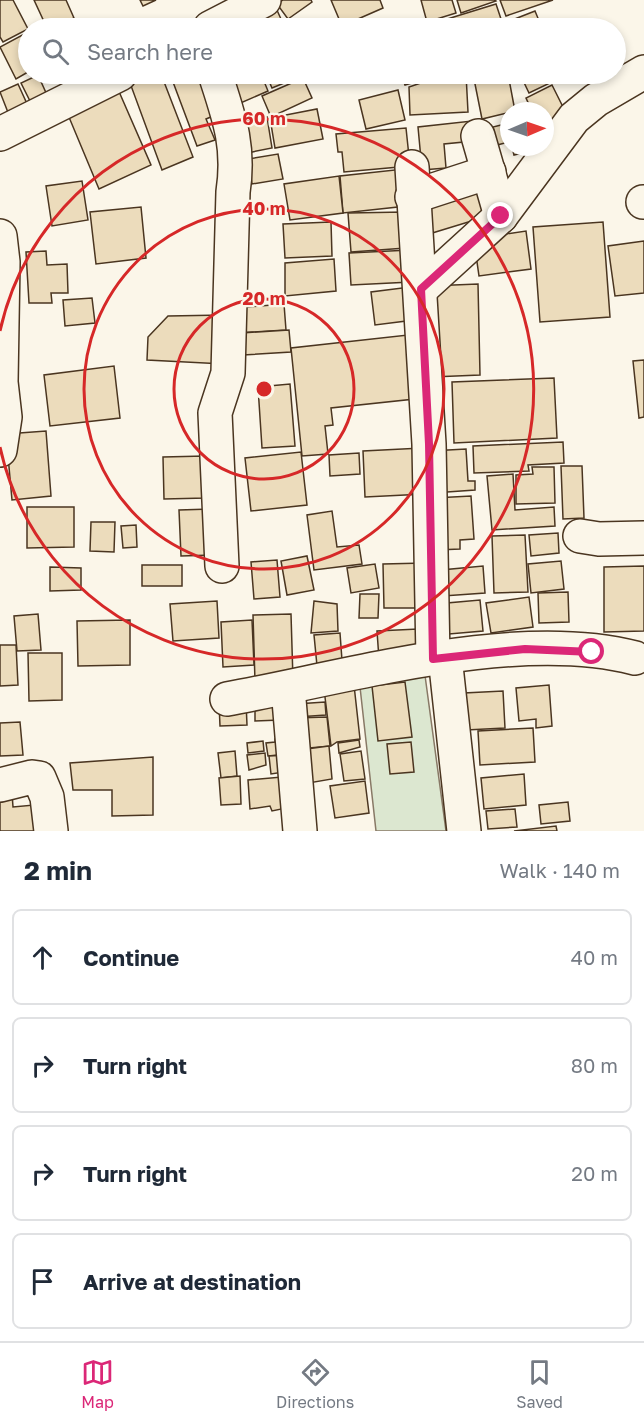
<!DOCTYPE html>
<html lang="en">
<head>
<meta charset="utf-8">
<style>
	:root { --surface:#fff; --page:#f6f6f7; --text:#1f2937; --muted:#747a83; --line:#e0e1e3; --accent:#db2777 }
	body { margin:0; font-family:"Golos Text",sans-serif; background:var(--page); color:var(--text) }
	.compass { position:absolute; left:500px; top:102px; width:54px; height:54px; border-radius:50%; background:var(--surface); box-shadow:0 3px 9px #0003; rotate:88deg }
	.stop { position:absolute; width:18px; height:18px; margin:-14px; border:4px solid #db2777; border-radius:50%; background:#fff }
	.stop.end { background:#db2777; border-color:#fff; box-shadow:0 2px 6px #0008 }
	.list { margin:0; padding:0; list-style:none }
	h2 { display:flex; justify-content:space-between; align-items:center; height:78px; margin:0; padding:0 24px; font-size:26px }
	h2 small { font-size:20px; font-weight:400; color:var(--muted) }
	.list li { display:grid; grid-template-columns:39px 1fr auto; gap:18px; align-items:center; box-sizing:border-box; height:96px; margin:0 12px 12px; padding:0 12px; border:2px solid var(--line); border-radius:9px }
	.list b { display:block; font-size:22px; white-space:nowrap }
	.list em { font-size:20px; font-style:normal; color:var(--muted) }
	.icon { flex:none; width:33px; height:33px; fill:none; stroke:currentColor; stroke-width:2; stroke-linecap:round; stroke-linejoin:round }
	.map { position:relative; flex:none; width:644px; height:831px; overflow:hidden }
	.search { position:absolute; background:var(--surface); box-shadow:0 3px 9px #0003; left:18px; right:18px; top:18px; height:66px; display:flex; align-items:center; gap:15px; box-sizing:border-box; padding:0 21px; border-radius:33px; color:var(--muted); font-size:22px }
	.sheet { height:510px; background:var(--surface) }
	nav { display:flex; justify-content:space-around; align-items:center; box-sizing:border-box; height:84px; border-top:2px solid var(--line); background:var(--surface); font-size:16px; color:var(--muted) }
	nav a { display:grid; justify-items:center; gap:3px }
	nav .on { color:var(--accent) }
	.map>svg:first-child { display:block }
	.green { fill:#dce7d0; stroke:#887966; stroke-width:1.5 }
	.building { fill:#ecdcbc; stroke:#4a3520; stroke-width:1.5 }
	.lines { fill:none; stroke-linecap:round; stroke-linejoin:round }
	.minor-casing { stroke:#4a3520; stroke-width:36 }
	.minor { stroke:#fbf6e9; stroke-width:33 }
	.route { stroke:#db2777; stroke-width:8 }
	.ring { fill:none; stroke:#d62828; stroke-width:3 }
	.centre { fill:#d62828; stroke:#fbf6e9; stroke-width:3 }
	.ring-label { font-size:18px; text-anchor:middle; font-weight:bold; fill:#d62828; stroke:#fbf6e9; stroke-width:4.5; stroke-linejoin:round; paint-order:stroke }
</style>
</head>
<body>
<div class="map">
<svg width="644" height="831" viewBox="0 0 644 831">
	<rect width="100%" height="100%" fill="#fbf6e9"/>
	<polygon class="green" points="424,668 446,831 376,831 359,678"/>
	<g class="building">
		<polygon points="0,0 13,0 28,29 3,42 0,37"/>
		<polygon points="34,0 66,0 74,18 47,28"/>
		<polygon points="140,0 156,0 143,6"/>
		<polygon points="283,0 311,0 312,2 288,19 277,4"/>
		<polygon points="331,0 380,0 383,8 342,26"/>
		<polygon points="421,0 452,0 456,13 427,22"/>
		<polygon points="457,0 495,0 496,1 461,13"/>
		<polygon points="500,0 553,0 506,16"/>
		<polygon points="496,4 504,28 447,28 444,20"/>
		<polygon points="276,8 281,19 261,28 257,18"/>
		<polygon points="535,11 542,28 509,28 507,22"/>
		<polygon points="423,21 426,28 399,28"/>
		<polygon points="285,24 287,28 273,28"/>
		<polygon points="28,32 28,72 16,79 0,47"/>
		<polygon points="149,74 161,74 193,157 162,170 130,83"/>
		<polygon points="170,74 208,74 223,112 206,119 215,140 197,146"/>
		<polygon points="223,74 261,74 268,91 236,105"/>
		<polygon points="266,74 306,74 272,88"/>
		<polygon points="401,74 441,74 405,85"/>
		<polygon points="466,74 468,112 410,115 409,87 444,75"/>
		<polygon points="473,74 508,74 515,111 482,119"/>
		<polygon points="520,74 546,74 550,83 529,93"/>
		<polygon points="38,75 47,95 31,103 21,83"/>
		<polygon points="303,78 312,98 271,117 262,96"/>
		<polygon points="18,84 28,106 9,115 0,92"/>
		<polygon points="552,85 566,113 545,124 545,111 532,111 526,98"/>
		<polygon points="117,87 151,165 99,189 66,110"/>
		<polygon points="398,90 405,120 366,129 359,100"/>
		<polygon points="317,109 323,139 275,148 270,118"/>
		<polygon points="267,117 272,148 247,153 241,122"/>
		<polygon points="472,121 474,141 444,144 446,168 422,170 418,127"/>
		<polygon points="509,123 509,142 497,145 493,127"/>
		<polygon points="406,128 410,166 344,172 342,152 338,152 336,134"/>
		<polygon points="512,147 537,147 538,149 514,155"/>
		<polygon points="278,154 283,179 252,184 248,159"/>
		<polygon points="404,169 407,206 343,213 340,176"/>
		<polygon points="339,176 343,213 290,220 284,184"/>
		<polygon points="478,179 488,216 429,234 419,197"/>
		<polygon points="82,181 88,220 52,226 46,186"/>
		<polygon points="141,207 146,258 96,264 90,212"/>
		<polygon points="405,212 406,248 351,252 348,213"/>
		<polygon points="331,222 332,256 285,258 283,224"/>
		<polygon points="603,222 610,317 540,322 533,227"/>
		<polygon points="526,231 531,269 479,276 475,248 492,236"/>
		<polygon points="644,241 644,293 615,296 608,246"/>
		<polygon points="410,250 411,282 351,285 349,253"/>
		<polygon points="46,251 47,265 67,264 68,293 51,293 52,303 29,303 26,252"/>
		<polygon points="334,259 336,291 285,296 285,263"/>
		<polygon points="478,284 480,375 432,377 429,286"/>
		<polygon points="410,287 414,320 375,325 371,292"/>
		<polygon points="92,298 95,323 65,326 63,300"/>
		<polygon points="284,304 286,330 237,333 235,308"/>
		<polygon points="224,315 224,364 147,360 148,337 168,316"/>
		<polygon points="289,330 291,352 243,355 241,333"/>
		<polygon points="417,334 424,398 331,408 333,425 325,426 328,454 302,456 291,348"/>
		<polygon points="644,360 644,417 639,418 633,361"/>
		<polygon points="114,366 120,418 50,426 44,375"/>
		<polygon points="554,378 557,438 454,443 452,382"/>
		<polygon points="290,384 295,446 262,448 258,387"/>
		<polygon points="46,431 51,496 12,500 6,434"/>
		<polygon points="563,442 564,463 528,465 529,471 474,473 473,446"/>
		<polygon points="422,448 425,494 365,497 363,451"/>
		<polygon points="466,449 468,481 475,481 475,490 433,493 430,451"/>
		<polygon points="301,452 307,505 251,511 245,458"/>
		<polygon points="359,453 360,474 330,476 329,455"/>
		<polygon points="205,456 206,498 164,499 163,457"/>
		<polygon points="561,466 582,466 584,518 563,519"/>
		<polygon points="532,467 554,467 555,503 516,504 516,475 533,474"/>
		<polygon points="513,474 515,510 554,507 555,526 492,530 487,476"/>
		<polygon points="471,496 474,539 460,540 460,549 437,550 434,498"/>
		<polygon points="27,507 74,507 74,547 27,548"/>
		<polygon points="211,509 213,555 181,556 179,510"/>
		<polygon points="332,511 337,547 359,545 362,564 314,570 307,515"/>
		<polygon points="91,522 115,522 114,552 90,551"/>
		<polygon points="136,525 137,547 123,548 121,526"/>
		<polygon points="558,533 559,553 531,556 529,535"/>
		<polygon points="525,535 528,592 494,593 492,536"/>
		<polygon points="307,556 314,590 287,595 281,561"/>
		<polygon points="277,560 280,597 254,599 251,562"/>
		<polygon points="561,561 564,589 531,593 528,564"/>
		<polygon points="425,563 426,608 384,608 383,564"/>
		<polygon points="375,564 379,588 351,593 347,568"/>
		<rect x="142" y="565" width="40" height="21"/>
		<polygon points="483,566 485,593 443,596 441,570"/>
		<polygon points="644,566 644,631 604,632 604,567"/>
		<polygon points="50,567 81,568 81,590 50,591"/>
		<polygon points="568,592 569,622 539,623 538,593"/>
		<polygon points="360,594 379,594 378,618 359,618"/>
		<polygon points="529,597 533,627 491,633 486,603"/>
		<polygon points="480,600 483,631 449,634 447,603"/>
		<polygon points="217,601 219,638 173,641 170,604"/>
		<polygon points="314,601 337,604 338,631 311,633"/>
		<polygon points="38,614 41,650 17,651 14,616"/>
		<polygon points="291,614 293,680 255,681 253,615"/>
		<polygon points="130,620 130,665 78,666 77,621"/>
		<polygon points="252,620 254,665 223,667 221,622"/>
		<polygon points="418,629 420,657 379,659 377,631"/>
		<polygon points="340,633 343,674 318,676 314,635"/>
		<polygon points="0,645 16,645 18,685 0,686"/>
		<polygon points="28,653 62,653 62,700 29,701"/>
		<polygon points="405,682 412,737 378,741 372,686"/>
		<polygon points="354,685 360,739 337,742 331,746 324,689"/>
		<polygon points="549,685 552,726 536,728 536,719 519,721 516,688"/>
		<polygon points="503,691 505,728 466,730 464,693"/>
		<polygon points="283,696 280,720 255,721 255,698"/>
		<polygon points="246,702 247,725 220,726 219,703"/>
		<polygon points="325,702 326,715 297,717 296,704"/>
		<polygon points="327,717 330,746 299,749 295,718"/>
		<polygon points="20,722 23,755 0,756 0,723"/>
		<polygon points="533,728 535,762 480,765 478,731"/>
		<polygon points="275,739 287,739 288,754 268,756 266,743 275,742"/>
		<polygon points="359,740 360,747 339,753 338,743"/>
		<polygon points="263,741 264,751 248,753 247,743"/>
		<polygon points="411,742 414,772 390,774 387,744"/>
		<polygon points="329,746 332,779 303,784 299,750"/>
		<polygon points="235,751 237,776 221,778 218,753"/>
		<polygon points="361,751 365,779 344,781 340,754"/>
		<polygon points="265,753 266,765 249,770 247,755"/>
		<polygon points="288,755 290,771 271,774 269,756"/>
		<polygon points="153,757 153,815 112,816 112,790 73,790 70,763"/>
		<polygon points="524,774 526,805 484,809 481,778"/>
		<polygon points="240,776 241,804 221,805 219,778"/>
		<polygon points="293,776 296,806 272,811 270,806 250,809 248,780"/>
		<polygon points="365,781 369,813 335,818 330,786"/>
		<polygon points="12,793 13,807 45,804 47,831 0,831 0,794"/>
		<polygon points="568,802 570,821 541,824 539,805"/>
		<polygon points="515,809 517,827 488,829 486,811"/>
		<polygon points="556,826 557,831 514,831"/>
	</g>
	<g class="lines">
		<defs>
			<g id="minor">
				<polyline points="210,28 264,0"/>
				<path d="M215 74C229 117 240 146 233 192L228 373 215 413 222 566"/>
				<polyline points="0,134 120,74"/>
				<polyline points="478,136 501,216"/>
				<polyline points="412,167 429,444 433,659"/>
				<polyline points="412,197 489,172"/>
				<polyline points="643,202 644,202"/>
				<polyline points="0,236 3,262 1,382 5,417 0,450"/>
				<polyline points="421,289 501,216 574,118 596,100 644,72"/>
				<polyline points="580,536 599,539 644,538"/>
				<polyline points="445,657 464,831"/>
				<polyline points="288,688 300,831"/>
				<path d="M227 699C348 677 516 627 635 658"/>
				<polyline points="0,785 32,777 39,778 47,797 51,831"/>
			</g>
		</defs>
		<use href="#minor" class="minor-casing"/>
		<use href="#minor" class="minor"/>
	</g>
	<g class="lines">
		<polyline class="route" points="501,216 421,289 429,444 433,659 525,649 592,652"/>
	</g>
	<g class="ring">
		<circle cx="264" cy="389" r="90"/>
		<circle cx="264" cy="389" r="180"/>
		<path d="M0 331A270 270 0 1 1 0 447"/>
	</g>
	<circle cx="264" cy="389" r="9" class="centre"/>
	<g class="ring-label">
		<text x="264" y="125">60 m</text>
		<text x="264" y="215">40 m</text>
		<text x="264" y="305">20 m</text>
	</g>
</svg>
<svg class="compass" viewBox="-18 -18 36 36"><path d="M0-13l5 13h-10z" fill="#e53935"/><path d="M0 13l5-13h-10z" fill="#747a83"/></svg>
<div class="stop" style="left:592px;top:652px"></div>
<div class="stop end" style="left:501px;top:216px"></div>
<div class="search"><svg class="icon" aria-label="search" viewBox="0 0 24 24"><circle cx="10" cy="10" r="6"/><path d="M15 15l6 6"/></svg>Search here</div>
</div>
<section class="sheet">
<h2>2 min<small>Walk · 140 m</small></h2>
<ul class="list">
<li><svg class="icon" aria-label="ahead" viewBox="0 0 24 24"><path d="M12 20V5M6 11l6-6 6 6"/></svg><div><b>Continue</b></div><em>40 m</em></li>
<li><svg class="icon" aria-label="right" viewBox="0 0 24 24"><path d="M7 20v-9h11M14 6l5 5-5 5"/></svg><div><b>Turn right</b></div><em>80 m</em></li>
<li><svg class="icon" aria-label="right" viewBox="0 0 24 24"><path d="M7 20v-9h11M14 6l5 5-5 5"/></svg><div><b>Turn right</b></div><em>20 m</em></li>
<li><svg class="icon" aria-label="arrive" viewBox="0 0 24 24"><path d="M6 21V4h12l-3 4 3 4H6"/></svg><div><b>Arrive at destination</b></div></li>
</ul>
</section>
<nav>
<a class="on"><svg class="icon" aria-label="map" viewBox="0 0 24 24"><path d="M3 6l6-2 6 2 6-2v14l-6 2-6-2-6 2zM9 4v14M15 6v14"/></svg>Map</a>
<a><svg class="icon" aria-label="directions" viewBox="0 0 24 24"><path d="M12 3l9 9-9 9-9-9zM9 14v-3h6M13 9l2 2-2 2"/></svg>Directions</a>
<a><svg class="icon" aria-label="saved" viewBox="0 0 24 24"><path d="M7 4h10v16l-5-4-5 4z"/></svg>Saved</a>
</nav>
</body>
</html>
